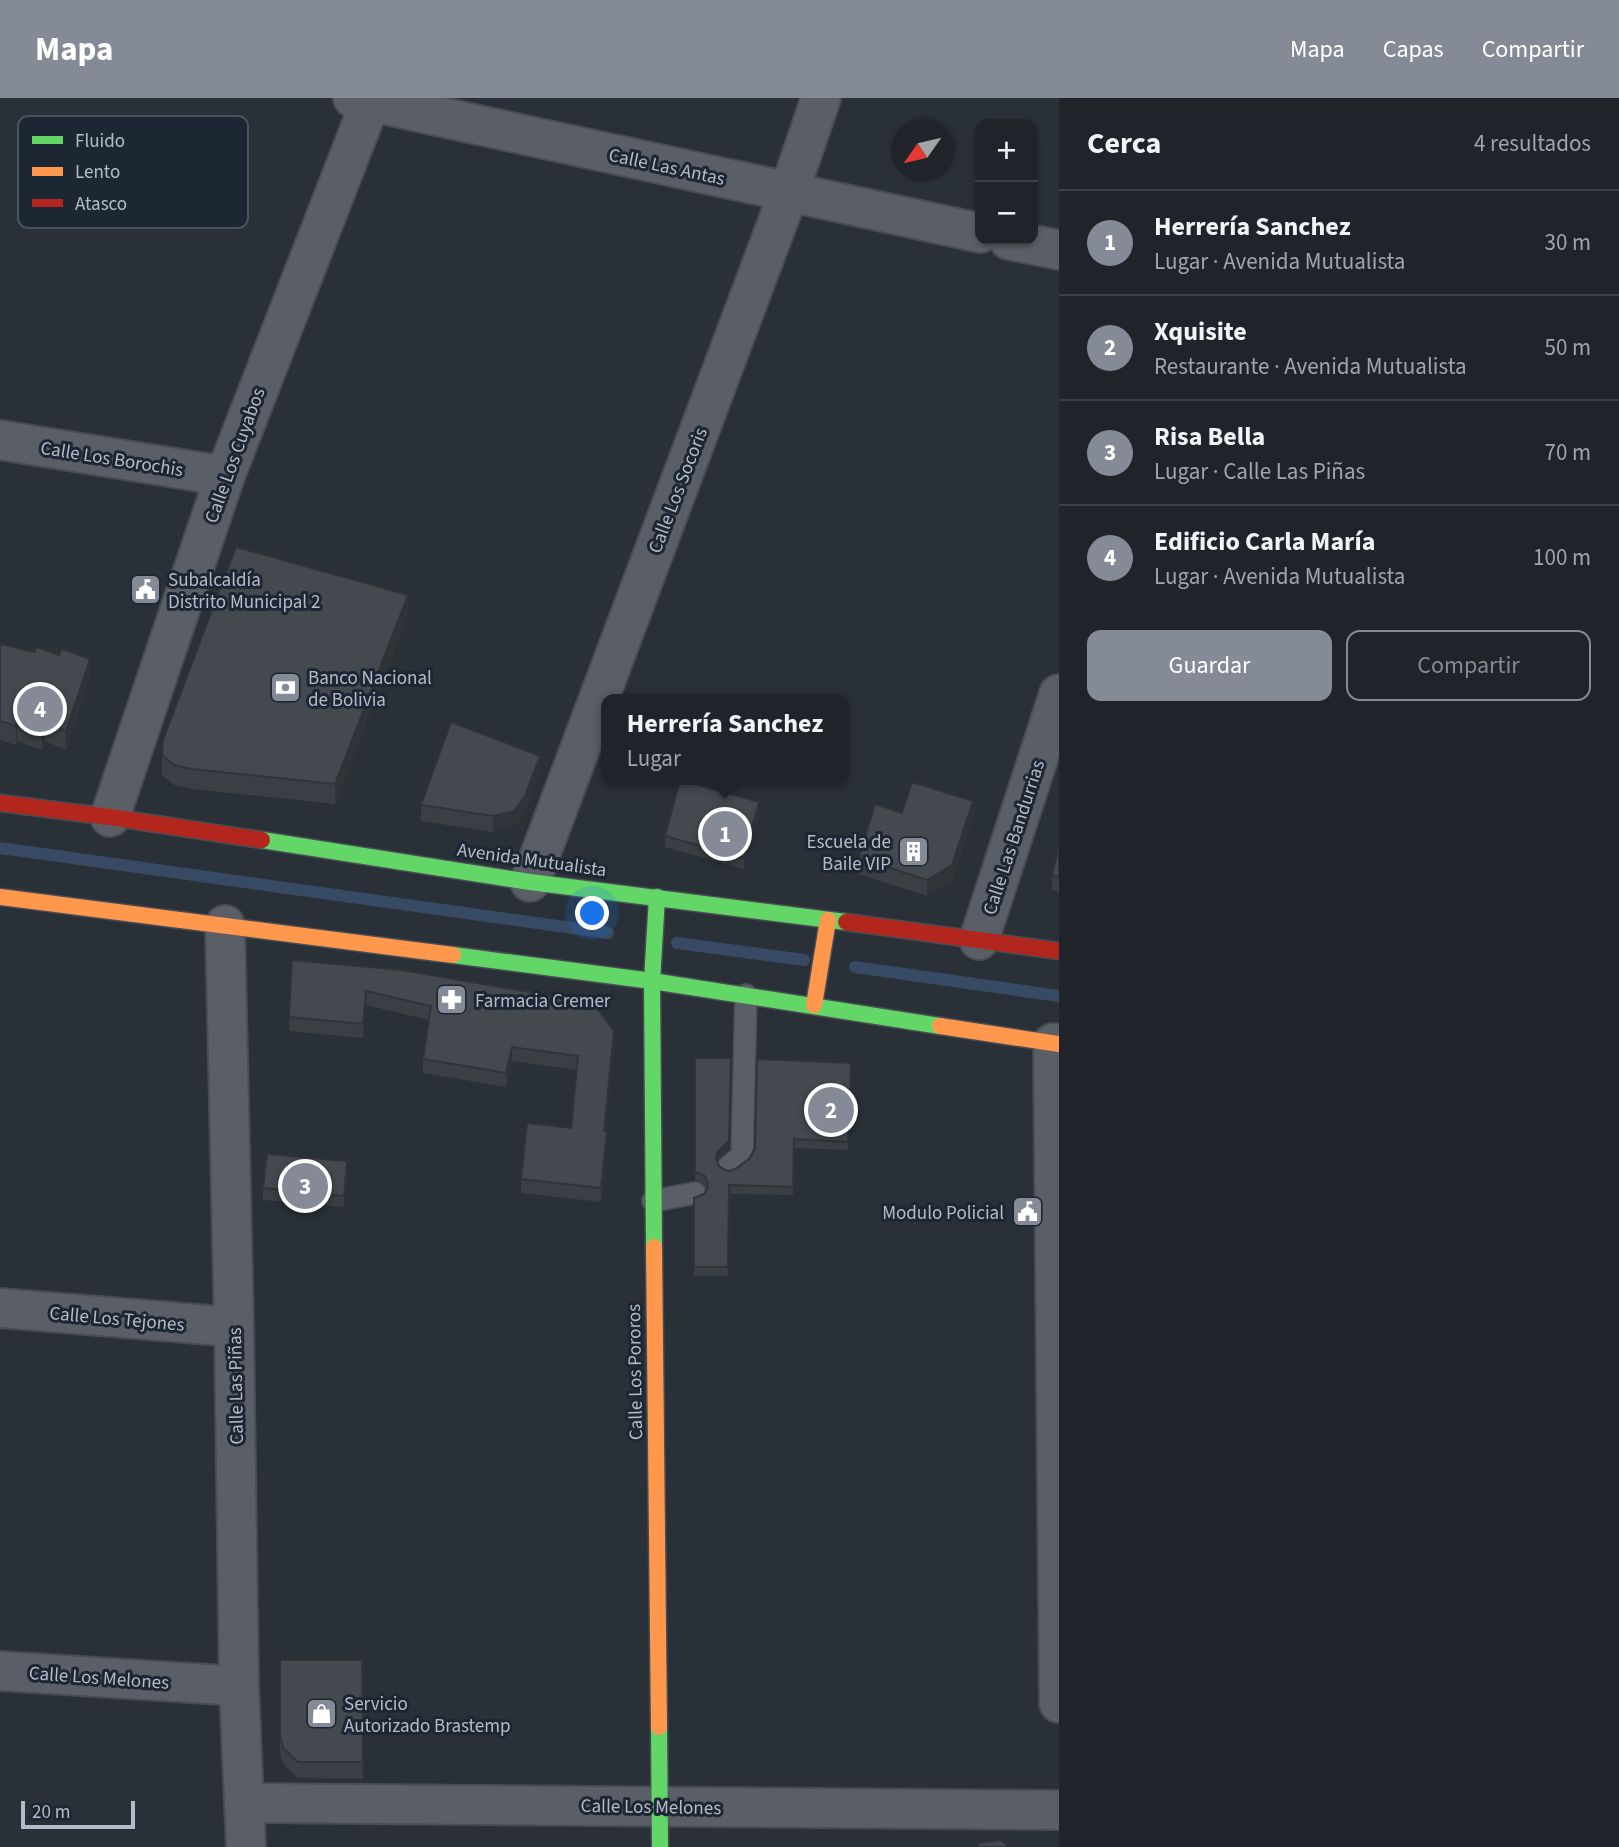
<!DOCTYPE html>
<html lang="es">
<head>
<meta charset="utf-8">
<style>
	:root { --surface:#20242a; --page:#2d3036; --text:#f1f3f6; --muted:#a2a4a8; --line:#3d4147; --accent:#848b96 }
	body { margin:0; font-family:"Source Sans 3",sans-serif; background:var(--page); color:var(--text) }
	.controls { position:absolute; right:21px; top:21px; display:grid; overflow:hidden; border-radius:14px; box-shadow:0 2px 5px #0004 }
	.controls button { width:63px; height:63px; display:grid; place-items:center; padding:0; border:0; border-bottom:2px solid var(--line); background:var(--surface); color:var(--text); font:35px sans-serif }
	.compass { position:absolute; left:891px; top:21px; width:63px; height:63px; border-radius:50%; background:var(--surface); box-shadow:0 2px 5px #0004; rotate:236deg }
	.scale { position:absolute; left:21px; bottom:18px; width:114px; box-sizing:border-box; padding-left:7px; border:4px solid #b4bcc9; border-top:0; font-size:19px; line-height:24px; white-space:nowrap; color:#b4bcc9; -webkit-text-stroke:5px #1d2633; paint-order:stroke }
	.you { position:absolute; left:593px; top:816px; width:24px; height:24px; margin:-18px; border:5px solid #fff; border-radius:50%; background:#1a73e8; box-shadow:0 0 0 10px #1a73e833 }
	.badge { display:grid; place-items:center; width:46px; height:46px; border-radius:50%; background:var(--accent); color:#fff; font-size:23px; font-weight:700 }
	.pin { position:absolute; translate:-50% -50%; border:4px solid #fff; box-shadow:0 2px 7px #0006 }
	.popup { position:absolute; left:601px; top:596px; width:248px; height:91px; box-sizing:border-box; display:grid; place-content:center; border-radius:14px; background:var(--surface); filter:drop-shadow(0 2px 5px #0005); font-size:23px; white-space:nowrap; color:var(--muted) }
	.popup b { font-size:26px; color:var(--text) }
	.popup::after { content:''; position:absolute; left:50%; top:100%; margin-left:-14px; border:14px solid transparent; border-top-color:var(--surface) }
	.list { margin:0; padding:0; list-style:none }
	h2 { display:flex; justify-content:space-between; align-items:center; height:91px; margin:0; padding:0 28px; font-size:30px }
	h2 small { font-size:23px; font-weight:400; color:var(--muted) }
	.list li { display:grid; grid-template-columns:46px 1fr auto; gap:21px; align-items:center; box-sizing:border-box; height:105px; padding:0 28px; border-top:2px solid var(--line) }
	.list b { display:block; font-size:26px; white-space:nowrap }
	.list p { margin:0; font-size:23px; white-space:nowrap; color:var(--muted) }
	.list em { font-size:23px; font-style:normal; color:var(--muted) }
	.actions { display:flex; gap:14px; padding:21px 28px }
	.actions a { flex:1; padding:16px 0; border:2px solid var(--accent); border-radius:14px; text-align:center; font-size:24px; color:var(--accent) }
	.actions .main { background:var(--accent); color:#fff }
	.map { position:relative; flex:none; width:1059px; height:1749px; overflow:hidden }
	header { display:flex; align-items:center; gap:42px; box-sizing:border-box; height:98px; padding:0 35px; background:var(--accent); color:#fff }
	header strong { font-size:33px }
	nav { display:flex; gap:38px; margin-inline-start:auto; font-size:24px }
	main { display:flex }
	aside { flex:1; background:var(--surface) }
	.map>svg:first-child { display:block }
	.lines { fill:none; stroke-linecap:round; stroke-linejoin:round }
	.stream { stroke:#384963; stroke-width:12 }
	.lane-casing { stroke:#484c53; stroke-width:24 }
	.street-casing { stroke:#484c53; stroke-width:42 }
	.fast-casing { stroke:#484c53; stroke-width:19 }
	.slow-casing { stroke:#484c53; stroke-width:19 }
	.jam-casing { stroke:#484c53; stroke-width:19 }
	.lane { stroke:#5a5e66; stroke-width:21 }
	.street { stroke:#5a5e66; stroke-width:38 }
	.fast { stroke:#63d668; stroke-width:16 }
	.slow { stroke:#ff974d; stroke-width:16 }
	.jam { stroke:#b3261e; stroke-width:16 }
	.wall { fill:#3a3f45 }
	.shaded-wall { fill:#303338 }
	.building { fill:#444950; stroke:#303338; stroke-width:2 }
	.labels { text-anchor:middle; stroke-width:6; stroke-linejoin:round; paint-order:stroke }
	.street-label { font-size:19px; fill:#b4bcc9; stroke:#1d2633 }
	.poi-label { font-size:19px; fill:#b4bcc9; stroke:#1d2633; text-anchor:start }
	.key { fill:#1d2633; stroke:#4a5360; stroke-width:2 }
	.key-label { font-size:19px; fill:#b4bcc9 }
</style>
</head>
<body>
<header>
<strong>Mapa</strong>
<nav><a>Mapa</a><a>Capas</a><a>Compartir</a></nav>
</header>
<main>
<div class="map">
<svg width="1059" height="1749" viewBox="0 0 1059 1749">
	<rect width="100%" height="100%" fill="#2a3038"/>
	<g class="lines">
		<g class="stream">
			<polyline points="0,750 608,835"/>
			<polyline points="677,845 804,862"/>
			<polyline points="855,869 1059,898"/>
		</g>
		<defs>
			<g id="lane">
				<polyline points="729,1068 742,1058 746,897"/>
				<polyline points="653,1103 695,1095"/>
			</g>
			<g id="street">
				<polyline points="353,0 980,135"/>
				<polyline points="1009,142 1059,152"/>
				<polyline points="0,342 225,378"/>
				<polyline points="110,719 225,378 372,0"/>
				<polyline points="530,784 789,94 821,0"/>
				<polyline points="225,827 234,1229 239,1588 246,1749"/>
				<polyline points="979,842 1059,596"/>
				<polyline points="1053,945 1059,1605"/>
				<polyline points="0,1210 234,1229"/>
				<polyline points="0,1573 239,1588"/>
				<polyline points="244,1705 1059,1712"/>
			</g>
			<g id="fast">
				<polyline points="262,742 530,784 846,824"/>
				<polyline points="453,857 652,883 940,928"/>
				<polyline points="654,1149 652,883 657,799"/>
				<polyline points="659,1629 660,1749"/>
			</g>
			<g id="slow">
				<polyline points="0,799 453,857"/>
				<polyline points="814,907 828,822"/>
				<polyline points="940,928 1059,946"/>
				<polyline points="654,1149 659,1629"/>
			</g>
			<g id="jam">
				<polyline points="0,705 110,719 262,742"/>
				<polyline points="846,824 1059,853"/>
			</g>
		</defs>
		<use href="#lane" class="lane-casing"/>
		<use href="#street" class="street-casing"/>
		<use href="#fast" class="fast-casing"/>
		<use href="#slow" class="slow-casing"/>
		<use href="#jam" class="jam-casing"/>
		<use href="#lane" class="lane"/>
		<use href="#street" class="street"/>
		<use href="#fast" class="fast"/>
		<use href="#slow" class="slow"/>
		<use href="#jam" class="jam"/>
	</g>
	<g class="wall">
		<polygon points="408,517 335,706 192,691 174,687 162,677 162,657"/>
		<polygon points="0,546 90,579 66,652 45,643 42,652 17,643 16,647 0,642"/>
		<polygon points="540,674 525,715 514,729 493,734 421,723 421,707"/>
		<polygon points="902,715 973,719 952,783 927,798 859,776 859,760"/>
		<polygon points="759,716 744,771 665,749 665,738"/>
		<polygon points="1059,747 1059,794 1052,792 1052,778"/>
		<polygon points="292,862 614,948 605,1034 607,1048 601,1104 521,1095 521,1081 571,1030 577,972 512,963 506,989 423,975 423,961 429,922 366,907 363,940 289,933"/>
		<polygon points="695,960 729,1051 717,1062 719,1068 725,1072 730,1073 737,1070 750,1060 851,965 848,1052 794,1050 793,1097 729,1096 728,1178 694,1178 694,1100 704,1096 707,1091 704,1086 695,1082"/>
		<polygon points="347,1075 344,1109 263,1102 263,1090"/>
		<polygon points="280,1562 362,1562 363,1681 298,1680 283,1666 280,1654"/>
	</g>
	<g class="shaded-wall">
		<polygon points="408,497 408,517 335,706 335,686"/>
		<polygon points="90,561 90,579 66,652 66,633"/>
		<polygon points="17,624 17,643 16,647 16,628"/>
		<polygon points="45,624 45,643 42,652 42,633"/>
		<polygon points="540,658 540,674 525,715 514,729 493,734 493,718"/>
		<polygon points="973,703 973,719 952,783 927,798 927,782"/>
		<polygon points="759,704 759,716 744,771 744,760"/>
		<polygon points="366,893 366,907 363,940 363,926"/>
		<polygon points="614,933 614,948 604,1048 604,1033"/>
		<polygon points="512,949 512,963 506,989 506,975"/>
		<polygon points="731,960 729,1051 717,1062 716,1061"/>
		<polygon points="607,1034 607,1048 601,1104 601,1090"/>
		<polygon points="347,1063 347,1075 344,1109 344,1098"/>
	</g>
	<g class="building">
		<polygon points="236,449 408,497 335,686 192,671 174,667 162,657 163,642"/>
		<polygon points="0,546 34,554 37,549 59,557 62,551 90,561 66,633 45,624 42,633 17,624 16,628 0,623"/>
		<polygon points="451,624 540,658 525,698 514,713 493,718 421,707"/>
		<polygon points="680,682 759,704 744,760 665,738"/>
		<polygon points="912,684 973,703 952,767 927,782 859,760 875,706 902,715"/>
		<polygon points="1059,747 1059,779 1052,778"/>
		<polygon points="292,862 402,872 593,905 614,933 604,1033 607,1034 601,1090 521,1081 527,1025 571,1030 578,958 512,949 506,975 423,961 431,908 366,893 363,926 289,919"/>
		<polygon points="695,960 731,960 729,1043 717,1054 716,1061 719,1068 725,1072 730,1073 737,1070 750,1060 755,1050 757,961 851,965 848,1044 794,1041 793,1089 729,1087 728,1169 694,1169 694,1100 704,1096 707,1091 708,1085 704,1077 695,1074"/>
		<polygon points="267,1056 347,1063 344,1098 263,1090"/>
		<polygon points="280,1562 362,1562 363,1664 298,1664 283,1650 280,1637"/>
		<polygon points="1001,1742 1009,1749 978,1749 978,1745"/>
	</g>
	<defs>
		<symbol id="civic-square" viewBox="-11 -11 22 22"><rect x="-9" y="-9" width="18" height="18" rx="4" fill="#848b96" stroke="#1d2633"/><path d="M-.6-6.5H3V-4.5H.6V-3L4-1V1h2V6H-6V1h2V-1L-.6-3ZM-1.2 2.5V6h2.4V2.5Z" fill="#fff"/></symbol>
		<symbol id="bank-square" viewBox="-11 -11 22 22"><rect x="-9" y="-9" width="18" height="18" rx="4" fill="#848b96" stroke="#1d2633"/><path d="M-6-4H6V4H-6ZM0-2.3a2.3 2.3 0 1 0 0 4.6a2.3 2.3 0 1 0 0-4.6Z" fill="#fff"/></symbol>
		<symbol id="building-square" viewBox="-11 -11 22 22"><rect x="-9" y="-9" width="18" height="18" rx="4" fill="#848b96" stroke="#1d2633"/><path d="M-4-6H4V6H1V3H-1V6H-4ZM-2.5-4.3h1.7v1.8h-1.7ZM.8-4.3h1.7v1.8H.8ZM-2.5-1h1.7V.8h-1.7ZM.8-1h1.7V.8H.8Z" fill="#fff"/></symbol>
		<symbol id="pharmacy-square" viewBox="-11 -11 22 22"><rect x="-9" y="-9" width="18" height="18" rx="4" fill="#848b96" stroke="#1d2633"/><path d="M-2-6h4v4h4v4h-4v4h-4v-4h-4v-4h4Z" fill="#fff"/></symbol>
		<symbol id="shop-square" viewBox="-11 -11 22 22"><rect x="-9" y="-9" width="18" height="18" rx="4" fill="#848b96" stroke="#1d2633"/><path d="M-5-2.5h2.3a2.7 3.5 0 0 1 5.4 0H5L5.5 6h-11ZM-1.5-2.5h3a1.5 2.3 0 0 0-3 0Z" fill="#fff"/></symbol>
	</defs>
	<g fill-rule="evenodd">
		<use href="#civic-square" x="128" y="474" width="35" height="35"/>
		<use href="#bank-square" x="268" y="572" width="35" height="35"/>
		<use href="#building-square" x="896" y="736" width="35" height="35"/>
		<use href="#pharmacy-square" x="434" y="884" width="35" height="35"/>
		<use href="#civic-square" x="1010" y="1096" width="35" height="35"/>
		<use href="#shop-square" x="304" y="1598" width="35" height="35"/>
	</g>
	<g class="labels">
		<g class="street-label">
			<text transform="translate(667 68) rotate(12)" y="7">Calle Las Antas</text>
			<text transform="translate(234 357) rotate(-70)" y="7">Calle Los Cuyabos</text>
			<text transform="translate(112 360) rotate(9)" y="7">Calle Los Borochis</text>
			<text transform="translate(677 392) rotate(-69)" y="7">Calle Los Socoris</text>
			<text transform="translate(1013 739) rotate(-72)" y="7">Calle Las Bandurrias</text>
			<text transform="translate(532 761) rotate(8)" y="7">Avenida Mutualista</text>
			<text transform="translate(117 1220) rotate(5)" y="7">Calle Los Tejones</text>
			<text transform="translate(634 1274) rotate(-91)" y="7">Calle Los Pororos</text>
			<text transform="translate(235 1288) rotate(-91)" y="7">Calle Las Piñas</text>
			<text transform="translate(99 1579) rotate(4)" y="7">Calle Los Melones</text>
			<text transform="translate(651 1708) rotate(1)" y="7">Calle Los Melones</text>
		</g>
		<g class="poi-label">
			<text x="168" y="488">Subalcaldía<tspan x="168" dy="22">Distrito Municipal 2</tspan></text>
			<text x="308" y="586">Banco Nacional<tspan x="308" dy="22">de Bolivia</tspan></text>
			<text x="891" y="750" text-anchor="end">Escuela de<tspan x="891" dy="22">Baile VIP</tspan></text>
			<text x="475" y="909">Farmacia Cremer</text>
			<text x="1004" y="1121" text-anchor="end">Modulo Policial</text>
			<text x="344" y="1612">Servicio<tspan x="344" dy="22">Autorizado Brastemp</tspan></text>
		</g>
	</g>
	<rect x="18" y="18" width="230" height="112" rx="10" class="key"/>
	<rect x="32" y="38" width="31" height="8" fill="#63d668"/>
	<rect x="32" y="69" width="31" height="9" fill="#ff974d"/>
	<rect x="32" y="101" width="31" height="8" fill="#b3261e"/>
	<g class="key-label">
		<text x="75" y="49">Fluido</text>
		<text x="75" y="80">Lento</text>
		<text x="75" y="112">Atasco</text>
	</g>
</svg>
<div class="controls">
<button>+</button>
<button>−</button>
</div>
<svg class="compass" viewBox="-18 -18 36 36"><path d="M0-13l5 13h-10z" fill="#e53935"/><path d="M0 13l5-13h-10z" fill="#a2a4a8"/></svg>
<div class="scale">20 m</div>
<div class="you"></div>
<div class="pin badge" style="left:725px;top:736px">1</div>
<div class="popup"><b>Herrería Sanchez</b>Lugar</div>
<div class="pin badge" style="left:831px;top:1012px">2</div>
<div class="pin badge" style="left:305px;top:1088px">3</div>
<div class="pin badge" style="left:40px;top:611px">4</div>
</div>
<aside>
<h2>Cerca<small>4 resultados</small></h2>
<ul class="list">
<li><span class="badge">1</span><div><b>Herrería Sanchez</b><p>Lugar · Avenida Mutualista</p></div><em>30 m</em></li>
<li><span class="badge">2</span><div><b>Xquisite</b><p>Restaurante · Avenida Mutualista</p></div><em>50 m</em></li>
<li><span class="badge">3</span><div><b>Risa Bella</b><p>Lugar · Calle Las Piñas</p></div><em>70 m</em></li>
<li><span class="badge">4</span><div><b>Edificio Carla María</b><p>Lugar · Avenida Mutualista</p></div><em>100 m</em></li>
</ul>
<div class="actions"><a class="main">Guardar</a><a>Compartir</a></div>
</aside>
</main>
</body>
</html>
